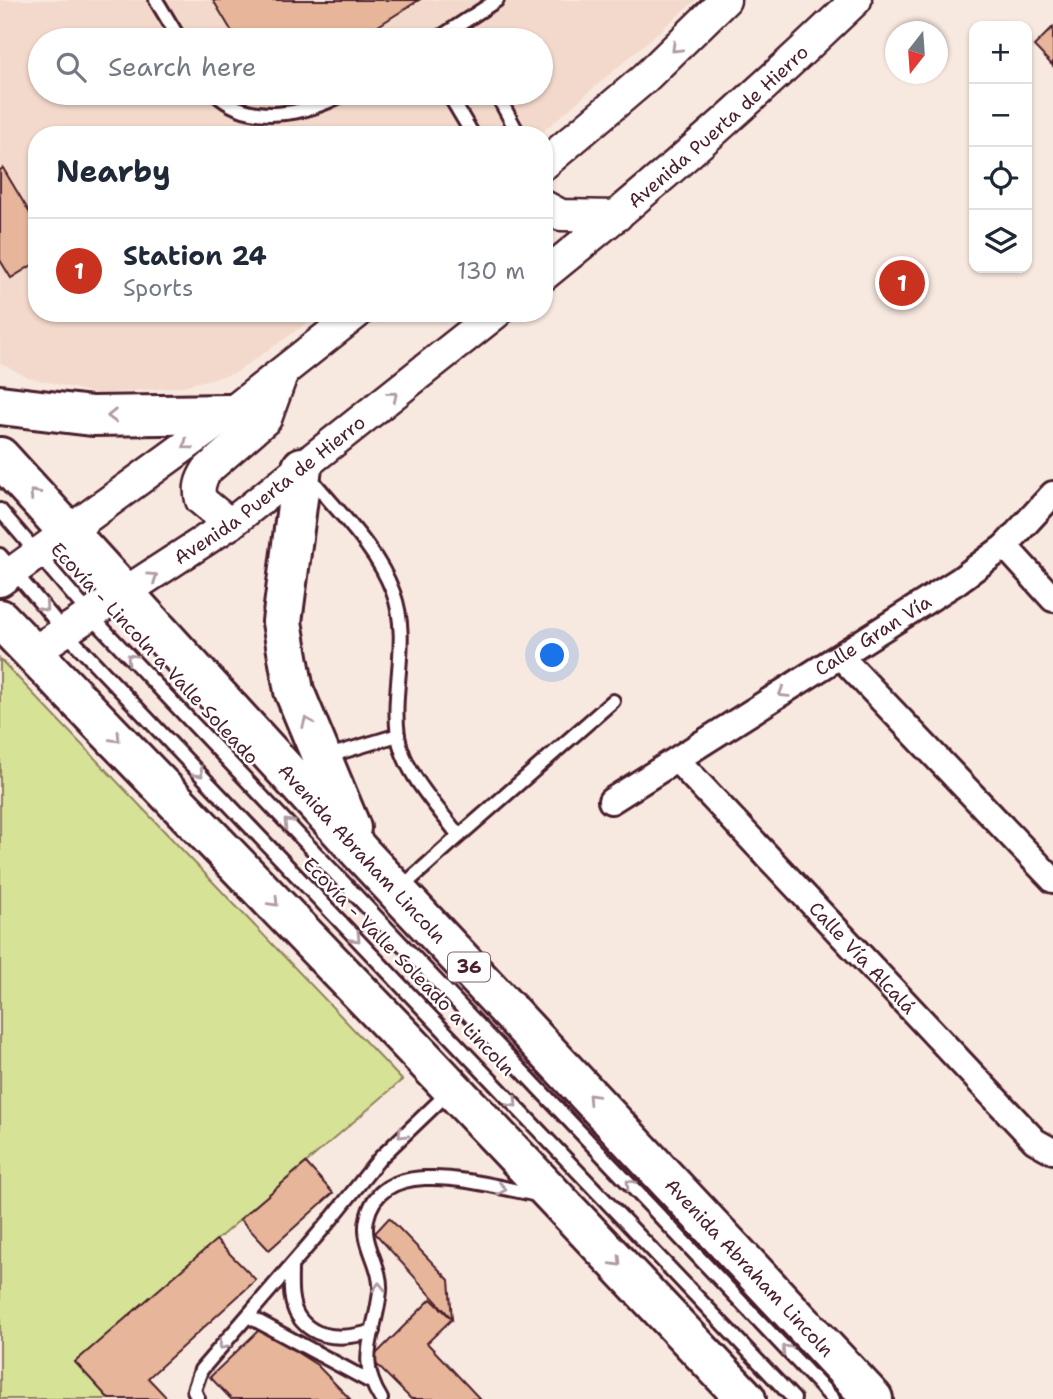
<!DOCTYPE html>
<html lang="en">
<head>
<meta charset="utf-8">
<style>
	:root { --surface:#fff; --page:#f2f2f3; --text:#1f2937; --muted:#747a83; --line:#e0e1e3; --accent:#c8321e }
	body { margin:0; font-family:"Shantell Sans",sans-serif; background:var(--page); color:var(--text) }
	.controls { position:absolute; right:21px; top:21px; display:grid; overflow:hidden; border-radius:14px; box-shadow:0 2px 5px #0004 }
	.controls button { width:63px; height:63px; display:grid; place-items:center; padding:0; border:0; border-bottom:2px solid var(--line); background:var(--surface); color:var(--text); font:35px sans-serif }
	.compass { position:absolute; left:885px; top:21px; width:63px; height:63px; border-radius:50%; background:var(--surface); box-shadow:0 2px 5px #0004; rotate:197deg }
	.you { position:absolute; left:553px; top:656px; width:24px; height:24px; margin:-18px; border:5px solid #fff; border-radius:50%; background:#1a73e8; box-shadow:0 0 0 10px #1a73e833 }
	.badge { display:grid; place-items:center; width:46px; height:46px; border-radius:50%; background:var(--accent); color:#fff; font-size:23px; font-weight:700 }
	.pin { position:absolute; translate:-50% -50%; border:4px solid #fff; box-shadow:0 2px 7px #0006 }
	.list { margin:0; padding:0; list-style:none }
	h2 { display:flex; justify-content:space-between; align-items:center; height:91px; margin:0; padding:0 28px; font-size:30px }
	h2 small { font-size:23px; font-weight:400; color:var(--muted) }
	.list li { display:grid; grid-template-columns:46px 1fr auto; gap:21px; align-items:center; box-sizing:border-box; height:105px; padding:0 28px; border-top:2px solid var(--line) }
	.list b { display:block; font-size:26px; white-space:nowrap }
	.list p { margin:0; font-size:23px; white-space:nowrap; color:var(--muted) }
	.list em { font-size:23px; font-style:normal; color:var(--muted) }
	.icon { flex:none; width:38px; height:38px; fill:none; stroke:currentColor; stroke-width:2; stroke-linecap:round; stroke-linejoin:round }
	.map { position:relative; flex:none; width:1053px; height:1399px; overflow:hidden }
	.search { position:absolute; background:var(--surface); box-shadow:0 2px 5px #0004; left:28px; top:28px; width:525px; height:77px; display:flex; align-items:center; gap:18px; box-sizing:border-box; padding:0 24px; border-radius:38px; color:var(--muted); font-size:26px }
	.panel { position:absolute; background:var(--surface); box-shadow:0 2px 5px #0004; left:28px; top:126px; width:525px; height:196px; border-radius:28px }
	.map>svg:first-child { display:block }
	.built { fill:#f3d9cb; fill-rule:evenodd }
	.green { fill:#d6e295; stroke:#908060; stroke-width:2 }
	.building { fill:#e7b599; stroke:#4a1f2b; stroke-width:2 }
	.lines { fill:none; stroke-linecap:round; stroke-linejoin:round }
	.service-casing { stroke:#4a1f2b; stroke-width:18 }
	.minor-casing { stroke:#4a1f2b; stroke-width:30 }
	.tertiary-casing { stroke:#4a1f2b; stroke-width:35 }
	.primary-casing { stroke:#4a1f2b; stroke-width:44 }
	.service { stroke:#fff; stroke-width:12 }
	.minor { stroke:#fff; stroke-width:24 }
	.tertiary { stroke:#fff; stroke-width:30 }
	.primary { stroke:#fff; stroke-width:38 }
	.oneway { stroke:#ae9aa0 }
	.labels { text-anchor:middle; stroke-width:5; stroke-linejoin:round; paint-order:stroke }
	.shield { fill:#fff; stroke:#80626b; stroke-width:2 }
	.shield-label { font-size:18px; font-weight:bold; fill:#4a1f2b }
	.street-label { font-size:19px; fill:#4a1f2b; stroke:#fff }
</style>
</head>
<body>
<div class="map">
<svg width="1053" height="1399" viewBox="0 0 1053 1399">
	<rect width="100%" height="100%" fill="#f8e9e0"/>
	<filter id="ink" filterUnits="userSpaceOnUse"><feTurbulence type="fractalNoise" baseFrequency=".0143" numOctaves="2"/><feDisplacementMap in="SourceGraphic" scale="14" xChannelSelector="R" yChannelSelector="G"/><feConvolveMatrix kernelMatrix="1 2 1 2 8 2 1 2 1" color-interpolation-filters="sRGB"/></filter>
	<g filter="url(#ink)">
		<path class="built" d="M0 0H696L539 135H37V313H322L235 373 179 387 98 394 27 377 0 363ZM40 40H541V93H40Z"/>
		<polygon class="green" points="0,659 402,1080 75,1362 109,1399 0,1399"/>
		<g class="building">
			<polygon points="213,0 419,0 356,40 237,40"/>
			<polygon points="1053,27 1053,66 1034,46"/>
			<polygon points="3,168 37,225 37,262 11,278 0,260 0,170"/>
			<polygon points="306,1163 333,1193 269,1250 240,1219"/>
			<polygon points="389,1218 449,1280 452,1319 375,1233"/>
			<polygon points="216,1240 256,1280 148,1378 168,1399 109,1399 75,1362"/>
			<polygon points="431,1299 452,1319 427,1343 480,1399 411,1399 371,1359"/>
			<polygon points="260,1329 317,1365 350,1399 231,1399 210,1377"/>
		</g>
		<g class="lines">
			<defs>
				<g id="service">
					<polyline points="156,0 180,40"/>
					<polyline points="436,40 497,0"/>
					<path d="M215 93C250 127 307 114 345 93"/>
					<polyline points="448,93 473,135"/>
					<polyline points="496,93 519,135"/>
					<path d="M308 475C337 511 377 548 393 592 411 639 391 688 398 736 404 773 437 806 459 836L401 888"/>
					<polyline points="0,510 91,616 833,1399"/>
					<polyline points="0,555 65,632 794,1399"/>
					<polyline points="325,757 398,735"/>
					<polyline points="459,836 613,701"/>
					<path d="M291 1267C291 1282 289 1302 298 1316 315 1342 348 1339 373 1331"/>
					<polyline points="248,1316 369,1381"/>
					<polyline points="198,1399 194,1390 201,1370 332,1218 380,1158 450,1091"/>
					<path d="M381 1399C355 1358 376 1334 380 1291 382 1265 361 1244 367 1219 381 1150 491 1187 538 1195"/>
				</g>
				<g id="minor">
					<polyline points="1005,546 1053,599"/>
					<polyline points="841,657 1053,880"/>
					<path id="s1" d="M677 760 1035 1141 1053 1151"/>
					<path id="s2" d="M611 801 958 581 1005 546 1053 494"/>
				</g>
				<g id="tertiary">
					<polyline points="544,164 644,79 725,0"/>
					<polyline points="544,206 561,215 617,216"/>
					<path id="s3" d="M544 275C652 188 756 96 856 0"/>
					<path d="M230 524 201 500C198 488 200 481 207 470L266 419 283 372"/>
					<polyline points="0,581 229,414 357,313"/>
					<path id="s4" d="M33 652 230 524 496 313"/>
				</g>
				<g id="primary">
					<polyline points="0,405 92,416 229,414"/>
					<path id="s5" d="M0 457 361 853 873 1399"/>
					<polyline points="302,467 282,622 294,691 351,828"/>
					<polyline points="0,619 407,1041 746,1399"/>
				</g>
			</defs>
			<use href="#service" class="service-casing"/>
			<use href="#minor" class="minor-casing"/>
			<use href="#tertiary" class="tertiary-casing"/>
			<use href="#primary" class="primary-casing"/>
			<use href="#service" class="service"/>
			<use href="#minor" class="minor"/>
			<use href="#tertiary" class="tertiary"/>
			<use href="#primary" class="primary"/>
		</g>
		<defs><path id="oneway-chevron" d="M-2-3.5L2.5 0L-2 3.5" fill="none" stroke-width="1.6" stroke-linecap="round" stroke-linejoin="round" transform="scale(1.75)"/></defs>
		<g class="oneway">
			<use href="#oneway-chevron" transform="translate(676 48) rotate(136)"/>
			<use href="#oneway-chevron" transform="translate(393 396) rotate(-39)"/>
			<use href="#oneway-chevron" transform="translate(112 416) rotate(179)"/>
			<use href="#oneway-chevron" transform="translate(187 445) rotate(143)"/>
			<use href="#oneway-chevron" transform="translate(34 494) rotate(-132)"/>
			<use href="#oneway-chevron" transform="translate(153 577) rotate(-34)"/>
			<use href="#oneway-chevron" transform="translate(44 607) rotate(49)"/>
			<use href="#oneway-chevron" transform="translate(131 658) rotate(-133)"/>
			<use href="#oneway-chevron" transform="translate(783 693) rotate(148)"/>
			<use href="#oneway-chevron" transform="translate(307 722) rotate(-113)"/>
			<use href="#oneway-chevron" transform="translate(116 738) rotate(46)"/>
			<use href="#oneway-chevron" transform="translate(199 773) rotate(46)"/>
			<use href="#oneway-chevron" transform="translate(288 823) rotate(-133)"/>
			<use href="#oneway-chevron" transform="translate(274 902) rotate(46)"/>
			<use href="#oneway-chevron" transform="translate(356 938) rotate(46)"/>
			<use href="#oneway-chevron" transform="translate(592 1098) rotate(-133)"/>
			<use href="#oneway-chevron" transform="translate(513 1103) rotate(46)"/>
			<use href="#oneway-chevron" transform="translate(402 1134) rotate(135)"/>
			<use href="#oneway-chevron" transform="translate(630 1184) rotate(-133)"/>
			<use href="#oneway-chevron" transform="translate(502 1189) rotate(10)"/>
			<use href="#oneway-chevron" transform="translate(617 1262) rotate(47)"/>
			<use href="#oneway-chevron" transform="translate(379 1287) rotate(-91)"/>
			<use href="#oneway-chevron" transform="translate(223 1345) rotate(131)"/>
			<use href="#oneway-chevron" transform="translate(786 1349) rotate(-133)"/>
		</g>
	</g>
	<g class="labels">
		<rect class="shield" x="448" y="952.5" width="42" height="29" rx="5"/>
		<g class="shield-label">
			<text x="469" y="973">36</text>
		</g>
		<g class="street-label">
			<text dy="7" stroke="none"><textPath href="#s3" startOffset="229">Avenida Puerta de Hierro</textPath></text>
			<text dy="7" stroke="none"><textPath href="#s4" startOffset="287">Avenida Puerta de Hierro</textPath></text>
			<text dy="7" stroke="none"><textPath href="#s2" startOffset="310">Calle Gran Vía</textPath></text>
			<text transform="translate(155 653) rotate(47)" y="7">Ecovía - Lincoln a Valle Soleado</text>
			<text dy="7" stroke="none"><textPath href="#s5" startOffset="537">Avenida Abraham Lincoln</textPath></text>
			<text dy="7" stroke="none"><textPath href="#s1" startOffset="271">Calle Vía Alcalá</textPath></text>
			<text transform="translate(409 966) rotate(46)" y="7">Ecovía - Valle Soleado a Lincoln</text>
			<text dy="7" stroke="none"><textPath href="#s5" startOffset="1104">Avenida Abraham Lincoln</textPath></text>
		</g>
	</g>
</svg>
<div class="controls">
<button>+</button>
<button>−</button>
<button><svg class="icon" aria-label="locate" viewBox="0 0 24 24"><circle cx="12" cy="12" r="6"/><path d="M12 2v4M12 18v4M2 12h4M18 12h4"/></svg></button>
<button><svg class="icon" aria-label="layers" viewBox="0 0 24 24"><path d="M12 4l9 5-9 5-9-5zM3 14l9 5 9-5"/></svg></button>
</div>
<svg class="compass" viewBox="-18 -18 36 36"><path d="M0-13l5 13h-10z" fill="#e53935"/><path d="M0 13l5-13h-10z" fill="#747a83"/></svg>
<div class="you"></div>
<div class="pin badge" style="left:902px;top:283px">1</div>
<div class="search"><svg class="icon" aria-label="search" viewBox="0 0 24 24"><circle cx="10" cy="10" r="6"/><path d="M15 15l6 6"/></svg>Search here</div>
<section class="panel">
<h2>Nearby<small></small></h2>
<ul class="list">
<li><span class="badge">1</span><div><b>Station 24</b><p>Sports</p></div><em>130 m</em></li>
</ul>
</section>
</div>
</body>
</html>
